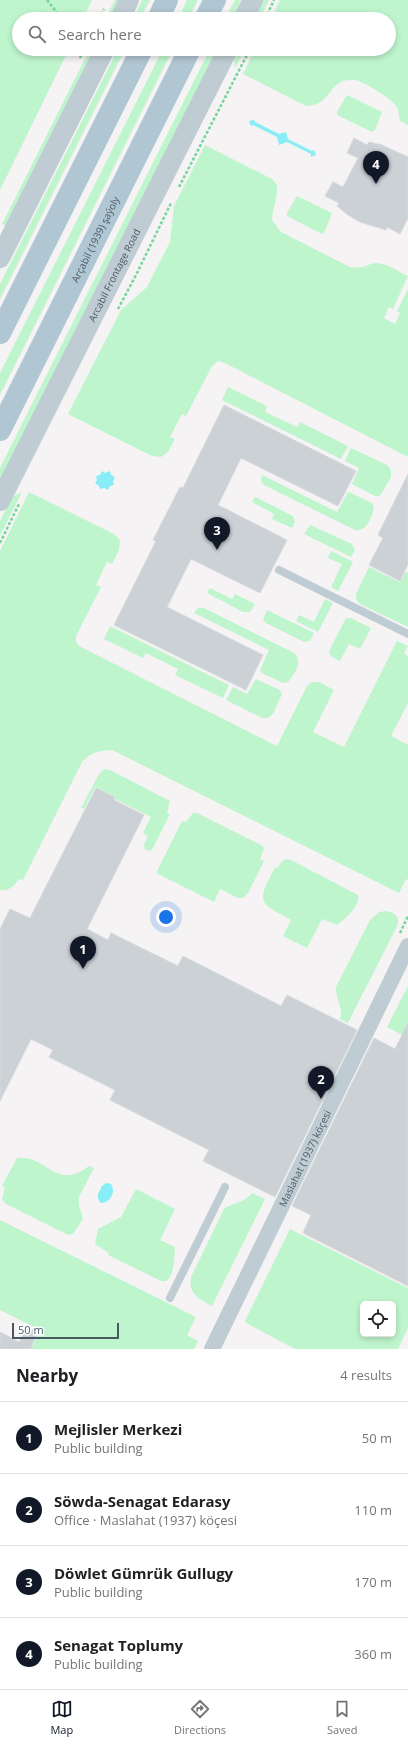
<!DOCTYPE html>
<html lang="en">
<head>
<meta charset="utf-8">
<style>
	:root { --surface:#fff; --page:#f2f2f2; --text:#202124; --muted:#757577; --line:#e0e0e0; --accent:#111827 }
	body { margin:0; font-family:"Open Sans",sans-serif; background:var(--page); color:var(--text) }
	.controls { position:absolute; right:12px; bottom:12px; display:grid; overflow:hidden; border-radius:6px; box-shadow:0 2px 6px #0003 }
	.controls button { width:36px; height:36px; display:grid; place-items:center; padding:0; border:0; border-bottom:1px solid var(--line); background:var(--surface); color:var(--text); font:20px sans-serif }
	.scale { position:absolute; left:12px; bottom:10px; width:107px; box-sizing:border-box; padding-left:4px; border:2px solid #485963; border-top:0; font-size:11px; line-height:14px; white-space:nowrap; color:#485963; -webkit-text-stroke:3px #fff; paint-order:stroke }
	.you { position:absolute; left:166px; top:917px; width:14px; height:14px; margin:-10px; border:3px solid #fff; border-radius:50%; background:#1a73e8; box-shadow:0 0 0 6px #1a73e833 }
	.badge { display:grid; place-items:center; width:26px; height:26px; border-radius:50%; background:var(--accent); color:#fff; font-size:13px; font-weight:700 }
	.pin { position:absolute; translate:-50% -33px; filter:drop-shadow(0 1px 2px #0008) }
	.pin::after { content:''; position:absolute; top:21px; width:14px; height:12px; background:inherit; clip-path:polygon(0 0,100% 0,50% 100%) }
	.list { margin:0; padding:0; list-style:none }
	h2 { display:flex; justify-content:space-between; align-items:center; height:52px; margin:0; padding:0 16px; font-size:17px }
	h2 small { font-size:13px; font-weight:400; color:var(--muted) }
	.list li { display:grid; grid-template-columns:26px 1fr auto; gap:12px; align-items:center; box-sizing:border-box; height:72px; padding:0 16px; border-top:1px solid var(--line) }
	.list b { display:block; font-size:15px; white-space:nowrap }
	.list p { margin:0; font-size:13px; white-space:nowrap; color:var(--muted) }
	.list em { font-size:13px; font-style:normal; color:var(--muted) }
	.icon { flex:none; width:22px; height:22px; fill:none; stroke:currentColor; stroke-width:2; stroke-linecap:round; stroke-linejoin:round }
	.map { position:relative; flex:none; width:408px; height:1349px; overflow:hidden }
	.search { position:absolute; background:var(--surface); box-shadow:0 2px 6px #0003; left:12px; right:12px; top:12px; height:44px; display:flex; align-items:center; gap:10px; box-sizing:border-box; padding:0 14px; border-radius:22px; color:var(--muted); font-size:15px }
	.sheet { height:340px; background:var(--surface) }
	nav { display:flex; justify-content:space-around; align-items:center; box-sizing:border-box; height:56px; border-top:1px solid var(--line); background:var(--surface); font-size:11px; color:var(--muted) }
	nav a { display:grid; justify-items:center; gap:2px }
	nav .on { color:var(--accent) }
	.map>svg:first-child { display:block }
	.green { fill:#bff5cd; fill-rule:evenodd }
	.water { fill:#88edf6 }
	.building { fill:#ccd1d5; stroke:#d6dade }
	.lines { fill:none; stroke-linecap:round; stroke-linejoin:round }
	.path { stroke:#73d799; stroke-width:2.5; stroke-dasharray:3 2; stroke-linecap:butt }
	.service { stroke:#bfccd3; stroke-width:8 }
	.minor { stroke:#bfccd3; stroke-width:16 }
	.tertiary { stroke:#bfccd3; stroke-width:20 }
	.primary { stroke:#b0c6d3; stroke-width:22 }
	.labels { text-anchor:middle; stroke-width:3.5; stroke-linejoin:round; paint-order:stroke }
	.street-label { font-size:10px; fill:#485963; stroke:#fff }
</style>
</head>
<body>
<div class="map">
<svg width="408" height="1349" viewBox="0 0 408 1349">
	<rect width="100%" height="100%" fill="#f5f3f3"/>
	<g class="green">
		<polygon points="0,0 92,0 83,19 19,19 19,49 69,49 0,190"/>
		<polygon points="115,0 120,0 110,19 105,19"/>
		<polygon points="142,0 150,0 140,19 133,19"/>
		<polygon points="187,0 198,0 188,19 178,19"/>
		<polygon points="235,0 241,0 232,19 225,19"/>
		<polygon points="262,0 269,0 260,19 252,19"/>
		<path d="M280 0H408V125L400 121C399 116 399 109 396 106 391 98 364 82 355 80 352 80 345 80 343 81 326 88 330 105 306 106L243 74 255 49H389V19H271Z"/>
		<polygon points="90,49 95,49 6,226 2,224"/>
		<polygon points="118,49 125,49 0,299 0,284"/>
		<polygon points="163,49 173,49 0,395 0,373"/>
		<polygon points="210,49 217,49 0,481 0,468"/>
		<polygon points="237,49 245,49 235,68 234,61"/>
		<polygon points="347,95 382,112 375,130 372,132 337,115 337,112"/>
		<path d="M205 145 272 179 277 185C278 197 273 208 272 220L281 232 350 267C365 269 364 265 375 263 386 262 399 272 408 276L393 309 389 307 384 318 395 324 400 313 397 311 408 289V457L225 363 218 361 212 366 186 416 182 414 170 437 175 439 168 452 161 457 152 456 68 414 121 310 147 287 170 242 174 206Z"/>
		<polygon points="297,196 332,213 325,231 322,234 287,216 287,213"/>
		<polygon points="228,387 267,406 265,412 297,427 300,422 348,446 341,459 222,400"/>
		<polygon points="351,448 387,465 391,470 391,477 380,496 375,496 352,484 359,468 345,461"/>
		<path d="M262 475 337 512 348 492 351 493 372 503 374 507C372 517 367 532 355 530L264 485 261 481Z"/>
		<polygon points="22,492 0,536 0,521 12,497"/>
		<path d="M29 492 114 534 120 540 119 550 112 564 107 562 96 585 101 587 76 636V642L79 646 277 746 307 686 312 682H319L334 690 313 732 344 747 397 641 408 646 404 653 408 656V703L391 736 408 745V880L406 879 399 893 112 750C97 751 92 752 82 762L23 880 19 879C14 886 10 891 0 890V551Z"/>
		<polygon points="255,497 293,516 295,522 292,528 272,519 274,514 252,502"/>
		<polygon points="310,525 352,544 355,550 351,557 304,534"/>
		<polygon points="331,551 353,562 338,591 331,587 342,564 328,558"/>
		<polygon points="369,567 400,582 405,572 408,573 408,627 360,604 356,599 356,594"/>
		<polygon points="210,588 232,599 235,594 255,604 250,612 243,612 207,593"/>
		<polygon points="325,599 333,603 318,632 296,621 299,615 314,622"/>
		<path d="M198 608H204L294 653C304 662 294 674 288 682L283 683 262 673 260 670 269 650 194 613Z"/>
		<polygon points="267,610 314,633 310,641 304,642 266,623 263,620"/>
		<polygon points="346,618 351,618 371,628 360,649 349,644 340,661 332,657 329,653 330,649"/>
		<polygon points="110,626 229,685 223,698 175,675 178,669 146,653 143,658 104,639"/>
		<polygon points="256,679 280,690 282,694 273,714 268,718 262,718 226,700 233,687 247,694"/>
		<polygon points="104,769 110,770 170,801 167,813 170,814 152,850 148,851 145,849 144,845 148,836 143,833 151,817 115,799 116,797 95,787 84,809 81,808 99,774"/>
		<polygon points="193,813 197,813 261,845 264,848 260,860 264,861 248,893 243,898 238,898 220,889 214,902 156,873 182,821 186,822"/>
		<path d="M285 859 291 860 358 895C361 905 345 919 337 925L322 919 307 948 283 936 291 920C257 902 257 902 275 867L278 868 281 862Z"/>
		<path d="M387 911C394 913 399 915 398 924L348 1023 340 1019C344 1007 335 999 336 987L370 920 379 912Z"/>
		<polygon points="408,986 408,1038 387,1027"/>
		<path d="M17 1158C46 1154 56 1192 89 1166L94 1168 79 1197V1205L83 1219 73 1234 68 1235 6 1204 2 1199 5 1188 2 1186Z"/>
		<path d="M136 1189 175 1209 160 1240 175 1247C174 1258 175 1275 166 1281H161L108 1255 109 1253 95 1244 98 1229 121 1217Z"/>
		<path d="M252 1193 265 1199 212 1306C199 1299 188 1294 191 1277L224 1209C233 1202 245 1203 252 1193Z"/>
		<polygon points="0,1220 196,1317 187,1335 198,1341 194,1349 31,1349 40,1330 0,1310"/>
		<path d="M290 1229 408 1288V1328L398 1349H295L246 1323 245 1321ZM363 1304H393V1334H363Z"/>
	</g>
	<g class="water">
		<polygon points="254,120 255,122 279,134 286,132 288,139 312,151 314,150 316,155 311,157 311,154 287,142 279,145 277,137 253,125 251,126 249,121"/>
		<polygon points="102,471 105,473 110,471 111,475 115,477 113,481 114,485 110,486 108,490 104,488 100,489 99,486 95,483 97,480 96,476 100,475"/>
		<path d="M106 1183 111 1184C116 1192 111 1202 101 1203L98 1199V1194L102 1186Z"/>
	</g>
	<g class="building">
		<polygon points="354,138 367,145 369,142 382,145 408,157 408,218 400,234 387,227 386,230 360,222 348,215 337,206 339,203 325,196 333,182 343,187 358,158 347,153"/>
		<polygon points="224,405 356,471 338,506 241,458 218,505 287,540 260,593 191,559 167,607 263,655 246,690 114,625 156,541 153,540 180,487 183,488"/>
		<polygon points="408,474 408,564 400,581 369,565 383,538 378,535"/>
		<polygon points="96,788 115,797 114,800 144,815 87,929 108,940 111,933 178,966 183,956 281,1006 287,995 357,1030 275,1197 203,1161 209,1150 110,1100 115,1090 49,1057 53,1050 31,1039 0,1101 0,929 10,909 30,918"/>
		<polygon points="408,1023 408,1286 303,1233 311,1215 292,1206 374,1038 395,1049"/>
		<polygon points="27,1327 38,1332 31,1347 34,1349 0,1349 0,1332 19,1342"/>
	</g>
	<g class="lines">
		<g class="path">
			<polyline points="47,0 62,19"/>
			<polyline points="99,19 104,9"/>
			<polyline points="265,19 274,0"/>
			<polyline points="80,58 84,49"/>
			<polyline points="179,187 250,49"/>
			<polyline points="118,309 136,275 171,203"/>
			<polyline points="0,543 19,504"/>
			<polyline points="400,933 408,916"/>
		</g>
		<g class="service">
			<polyline points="279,570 408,634"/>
			<polyline points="170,1298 225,1187"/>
		</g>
		<path class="minor" id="s1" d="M212 1349 408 946"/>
		<g class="tertiary">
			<polyline points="120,19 129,0"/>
			<polyline points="243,19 253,0"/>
			<polyline points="0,258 105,49"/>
			<path id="s2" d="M0 501 228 49"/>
		</g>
		<g class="primary">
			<polyline points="158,19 167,0"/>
			<polyline points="205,19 215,0"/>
			<polyline points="0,333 142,49"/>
			<path id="s3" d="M0 430 190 49"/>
		</g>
	</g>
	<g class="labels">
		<g class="street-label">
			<text dy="4" stroke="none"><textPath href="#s3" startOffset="213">Arçabil (1939) şaýoly</textPath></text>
			<text dy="4" stroke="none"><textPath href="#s2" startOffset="253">Arcabil Frontage Road</textPath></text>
			<text dy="4" stroke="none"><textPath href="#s1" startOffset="212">Maslahat (1937) köçesi</textPath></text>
		</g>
	</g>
</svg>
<div class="controls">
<button><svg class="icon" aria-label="locate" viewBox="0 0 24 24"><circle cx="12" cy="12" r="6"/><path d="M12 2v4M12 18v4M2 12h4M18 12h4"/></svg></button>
</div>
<div class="scale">50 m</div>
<div class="you"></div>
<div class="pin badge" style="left:83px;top:969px">1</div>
<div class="pin badge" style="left:321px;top:1099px">2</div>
<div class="pin badge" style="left:217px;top:550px">3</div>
<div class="pin badge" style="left:376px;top:184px">4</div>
<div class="search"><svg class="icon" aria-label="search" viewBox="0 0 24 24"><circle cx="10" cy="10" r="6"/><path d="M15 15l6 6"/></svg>Search here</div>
</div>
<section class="sheet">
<h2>Nearby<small>4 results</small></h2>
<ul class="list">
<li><span class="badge">1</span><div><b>Mejlisler Merkezi</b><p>Public building</p></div><em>50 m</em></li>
<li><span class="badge">2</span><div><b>Söwda-Senagat Edarasy</b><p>Office · Maslahat (1937) köçesi</p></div><em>110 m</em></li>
<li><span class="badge">3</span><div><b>Döwlet Gümrük Gullugy</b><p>Public building</p></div><em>170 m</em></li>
<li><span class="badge">4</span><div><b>Senagat Toplumy</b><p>Public building</p></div><em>360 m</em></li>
</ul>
</section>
<nav>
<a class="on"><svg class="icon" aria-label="map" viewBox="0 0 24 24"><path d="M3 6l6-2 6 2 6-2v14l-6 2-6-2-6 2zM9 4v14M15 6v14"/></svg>Map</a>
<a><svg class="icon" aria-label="directions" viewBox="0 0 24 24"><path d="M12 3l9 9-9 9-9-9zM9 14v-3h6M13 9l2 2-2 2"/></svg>Directions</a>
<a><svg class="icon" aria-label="saved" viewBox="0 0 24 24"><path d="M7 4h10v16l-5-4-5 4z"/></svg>Saved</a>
</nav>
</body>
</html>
